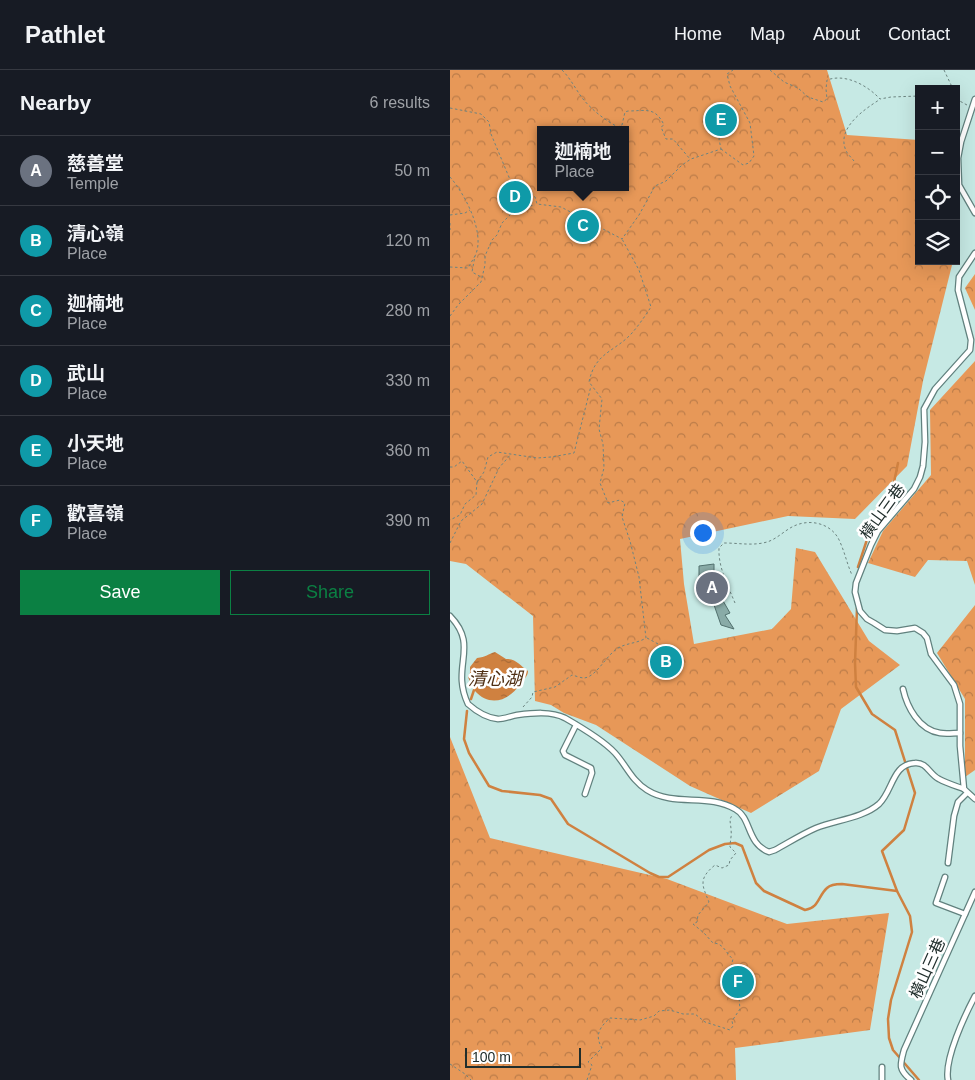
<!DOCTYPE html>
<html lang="en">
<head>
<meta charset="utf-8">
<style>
	:root { --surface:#171b24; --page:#242831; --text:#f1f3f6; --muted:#9ea1a6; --line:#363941; --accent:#0b8043 }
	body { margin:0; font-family:Arial,"Noto Sans TC",sans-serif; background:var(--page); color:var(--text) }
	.controls { position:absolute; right:15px; top:15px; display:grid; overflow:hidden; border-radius:0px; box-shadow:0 5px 20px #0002 }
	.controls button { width:45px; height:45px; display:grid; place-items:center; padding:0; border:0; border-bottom:1px solid var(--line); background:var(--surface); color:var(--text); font:25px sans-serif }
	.scale { position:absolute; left:15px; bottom:12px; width:116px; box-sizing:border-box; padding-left:5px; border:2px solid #202e2c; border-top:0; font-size:14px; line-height:18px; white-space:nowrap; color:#202e2c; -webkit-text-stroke:4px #fff; paint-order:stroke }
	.you { position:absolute; left:252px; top:462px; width:18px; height:18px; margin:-12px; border:4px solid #fff; border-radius:50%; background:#1a73e8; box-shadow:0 0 0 8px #1a73e833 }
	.badge { display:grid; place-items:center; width:32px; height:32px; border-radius:50%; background:var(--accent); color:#fff; font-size:16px; font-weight:700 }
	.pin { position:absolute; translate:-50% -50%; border:2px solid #fff; box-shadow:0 1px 5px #0006 }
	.popup { position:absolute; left:87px; top:56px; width:92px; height:65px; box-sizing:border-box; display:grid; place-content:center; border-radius:0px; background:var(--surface); filter:drop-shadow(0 1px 4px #0005); font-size:16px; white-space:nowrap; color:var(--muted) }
	.popup b { font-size:19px; color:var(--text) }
	.popup::after { content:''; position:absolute; left:50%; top:100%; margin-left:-10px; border:10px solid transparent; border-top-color:var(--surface) }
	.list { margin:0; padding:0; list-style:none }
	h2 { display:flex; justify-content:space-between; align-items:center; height:65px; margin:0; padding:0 20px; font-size:21px }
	h2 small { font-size:16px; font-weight:400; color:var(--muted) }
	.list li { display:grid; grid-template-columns:32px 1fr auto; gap:15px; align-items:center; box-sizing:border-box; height:70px; padding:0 20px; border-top:1px solid var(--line) }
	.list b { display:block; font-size:19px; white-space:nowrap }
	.list p { margin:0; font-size:16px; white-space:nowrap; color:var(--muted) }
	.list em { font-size:16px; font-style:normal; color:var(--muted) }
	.actions { display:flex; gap:10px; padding:15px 20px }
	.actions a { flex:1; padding:11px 0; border:1px solid var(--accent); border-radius:0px; text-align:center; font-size:18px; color:var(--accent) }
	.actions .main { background:var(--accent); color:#fff }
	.icon { flex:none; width:28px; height:28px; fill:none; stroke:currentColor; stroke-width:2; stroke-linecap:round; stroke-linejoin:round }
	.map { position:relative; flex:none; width:525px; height:1010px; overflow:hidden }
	header { display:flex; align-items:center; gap:30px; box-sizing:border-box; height:70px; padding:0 25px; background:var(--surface); border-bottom:1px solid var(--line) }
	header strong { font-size:24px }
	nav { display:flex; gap:28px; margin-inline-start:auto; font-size:18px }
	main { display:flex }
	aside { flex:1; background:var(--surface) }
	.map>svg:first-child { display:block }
	.forest { fill:url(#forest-crowns); fill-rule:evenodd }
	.water { fill:url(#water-ripples) }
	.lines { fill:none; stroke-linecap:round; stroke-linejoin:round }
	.stream { stroke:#cf8140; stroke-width:2.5 }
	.building { fill:#89aba7; stroke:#52716e }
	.service-casing { stroke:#61817e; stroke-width:7 }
	.path { stroke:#6c8480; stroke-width:1; stroke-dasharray:2.5 2.5; stroke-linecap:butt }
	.service { stroke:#fff; stroke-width:4.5 }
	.labels { text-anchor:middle; stroke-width:5; stroke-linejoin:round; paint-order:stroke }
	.street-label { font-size:16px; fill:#202e2c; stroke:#fff }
	.water-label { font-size:18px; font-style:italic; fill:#4e2e13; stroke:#fff }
</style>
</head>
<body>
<header>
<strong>Pathlet</strong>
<nav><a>Home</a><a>Map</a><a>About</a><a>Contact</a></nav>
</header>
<main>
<aside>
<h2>Nearby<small>6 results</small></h2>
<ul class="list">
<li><span class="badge" style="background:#6b7280">A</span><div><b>慈善堂</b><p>Temple</p></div><em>50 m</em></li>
<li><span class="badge" style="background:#0f9aa8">B</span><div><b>清心嶺</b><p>Place</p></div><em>120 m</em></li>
<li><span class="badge" style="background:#0f9aa8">C</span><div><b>迦楠地</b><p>Place</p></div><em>280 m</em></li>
<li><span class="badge" style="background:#0f9aa8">D</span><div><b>武山</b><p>Place</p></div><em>330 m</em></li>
<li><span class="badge" style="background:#0f9aa8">E</span><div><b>小天地</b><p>Place</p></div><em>360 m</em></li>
<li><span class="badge" style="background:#0f9aa8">F</span><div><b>歡喜嶺</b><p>Place</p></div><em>390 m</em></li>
</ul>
<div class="actions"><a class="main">Save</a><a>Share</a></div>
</aside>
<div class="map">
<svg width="525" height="1010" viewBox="0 0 525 1010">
	<defs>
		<pattern id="forest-crowns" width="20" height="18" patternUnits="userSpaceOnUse" patternTransform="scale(1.25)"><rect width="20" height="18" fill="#e79858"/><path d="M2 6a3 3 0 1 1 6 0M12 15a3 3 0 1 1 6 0" fill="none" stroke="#bb7c49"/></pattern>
		<pattern id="water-ripples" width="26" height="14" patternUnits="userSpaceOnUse" patternTransform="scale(1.25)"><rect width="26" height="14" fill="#cf8140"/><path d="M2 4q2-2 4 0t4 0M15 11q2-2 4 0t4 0" fill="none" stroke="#a86a36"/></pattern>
	</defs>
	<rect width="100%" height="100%" fill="#c6e9e4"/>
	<g class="forest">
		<path d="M0 0H377L397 65 469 70V191H503L473 311 457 396 405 449 338 446 230 469 234 514 244 574 322 559 341 539 346 478 365 482 419 571 450 595 391 639 369 701 301 743 240 716 146 655 114 643 101 635 85 631 83 546 16 494 0 491ZM90 60H176V117H90Z"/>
		<polygon points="525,204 525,240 515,218"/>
		<polygon points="525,291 525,515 517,491 478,490 465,507 418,493 433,461 481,405 480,340"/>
		<polygon points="525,535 525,700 515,707 515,629 487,583"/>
		<polygon points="0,667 40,768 217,809 337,854 439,843 420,960 285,978 286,1010 0,1010"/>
	</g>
	<path class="water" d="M45 582 56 589C67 589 70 596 78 601 78 607 73 609 70 614 60 630 40 638 25 621 22 618 20 611 18 607L20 603V597L27 588C36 587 38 584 45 582Z"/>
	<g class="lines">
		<g class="stream">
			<polyline points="408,497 428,436 443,417 448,393"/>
			<polyline points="407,538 405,593 406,617 422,644 445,660 465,723 454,760 432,781 447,821 460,846 462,862 441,930 438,949 439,968 443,980 469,1010"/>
			<polyline points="21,629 24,620"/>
			<path d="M17 641 14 669 19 683 39 716 52 721 90 725 101 729 118 754 200 803 209 807H218L259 780 275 774 285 773 292 776 306 813 314 821 355 840C369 838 368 826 377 818 381 814 387 814 392 814L447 821"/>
		</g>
	</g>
	<polygon class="building" points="264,494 264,501 274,528 272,529 280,543 275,545 284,559 271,555 263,532 259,534 249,509 249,496"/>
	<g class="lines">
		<defs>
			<g id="service">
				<polyline points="525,29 511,72 508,88 509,115 525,143"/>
				<polyline points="525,183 509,207 508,220 521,270 520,280 485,319 474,339 475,372 473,396 470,407 464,419 428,461 421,475 406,513 405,522 410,541 417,549 424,553 435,560 447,561 465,558 473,563 477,568 481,584 504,615 510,634 510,676 514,719 525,729"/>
				<path d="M0 546C30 577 0 596 18 634 27 642 37 648 48 649 54 649 61 646 67 645 83 643 101 641 115 648 129 656 155 672 165 683 176 695 182 711 197 720 224 737 258 723 285 739 302 748 296 773 319 782L325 780C338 773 352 764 366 758 386 750 413 748 429 734 443 721 442 694 465 693 477 692 479 704 489 709 496 713 506 716 514 719"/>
				<path d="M453 619C457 637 469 660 490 663 496 664 504 663 510 663"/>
				<polyline points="126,655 113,681 115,685 141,698 142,703 135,724"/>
				<polyline points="498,793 504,746 508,732 517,723"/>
				<polyline points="495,807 486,833 515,844"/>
				<polyline points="432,997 432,1010"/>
				<path d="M461 1010C448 999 450 995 454 980L525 822"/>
				<path d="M498 1010C494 989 515 945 525 926"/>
			</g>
		</defs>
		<use href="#service" class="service-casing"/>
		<g class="path">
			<path d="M112 0C121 9 126 20 133 29 142 40 156 51 168 57L172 55 175 42 178 41C195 41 205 36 214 55L211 57 216 69H223L240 89"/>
			<path d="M320 0 334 12 348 18 358 27 373 32 377 29 376 19 377 10C396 3 418 16 430 29L441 27 469 26"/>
			<polyline points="494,0 503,19"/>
			<polyline points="506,29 517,35"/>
			<polyline points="0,38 31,44 39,52 41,64 61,112 66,118 76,123"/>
			<polyline points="271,79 293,95 299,93 304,86 300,53 280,16 277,4 283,0"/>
			<path d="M404 91C401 87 396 83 395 78 388 57 415 39 429 30"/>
			<path d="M0 107C15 124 36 164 25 186"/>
			<polyline points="65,127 72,122"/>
			<polyline points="75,137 85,135"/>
			<polyline points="0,145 15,143 20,140"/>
			<polyline points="0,153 0,160"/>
			<polyline points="0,197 18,198 25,186 22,202 31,207"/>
			<polyline points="0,246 8,235 31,212 35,195 35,186 42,170 47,165 52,153 63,142 74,137 77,124 81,123 85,127 87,134 111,137 172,169 189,145 205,116 216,111 232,95 241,89 271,79 269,69 273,55"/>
			<polyline points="0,397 4,397 12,391 27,412 26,425 15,434 10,445 0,450"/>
			<polyline points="27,412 34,402 38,387 47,382 87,388 101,387 124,383 141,316"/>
			<polyline points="0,473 11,451 32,434 49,398 61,384"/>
			<path d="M285 533C278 516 268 497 269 478L274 473C289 473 303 476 317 472 327 469 335 460 344 456 361 448 383 454 390 472 395 483 397 494 402 505"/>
			<polyline points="197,568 210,575 217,583 216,592"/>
			<path d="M73 637 82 627 83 622 105 617 122 605C126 606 131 608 134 608 147 607 157 583 170 577 178 573 188 573 196 568L189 507 180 471 172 447 175 433 170 430 158 433 150 413 154 398 153 374 149 359 152 329 139 312C145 282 165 282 182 263 189 255 195 246 201 237L189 200 172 169"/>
			<polyline points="0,994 15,1004 21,1010"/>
			<path d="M137 1010 142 995 138 992 152 978C144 965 150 957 160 948L190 950 204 946 209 941 220 940 233 944H245L255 952 280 960 283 956 282 951 290 939 289 928 290 917 282 910 287 907 285 903 280 901 283 889C276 884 274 873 263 873L254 863 243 854 247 852 248 845 259 832C252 815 248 809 265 795L272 798 279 795 280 790 286 783 280 777C280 771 282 765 281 760 281 753 278 750 283 744"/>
		</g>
		<use href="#service" class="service"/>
	</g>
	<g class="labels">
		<g class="street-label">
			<text transform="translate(432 441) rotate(-54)" y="6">橫山三巷</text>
			<text transform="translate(477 898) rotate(-66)" y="6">橫山三巷</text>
		</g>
		<g class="water-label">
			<text x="45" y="615">清心湖</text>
		</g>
	</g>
</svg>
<div class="controls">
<button>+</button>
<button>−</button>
<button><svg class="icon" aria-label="locate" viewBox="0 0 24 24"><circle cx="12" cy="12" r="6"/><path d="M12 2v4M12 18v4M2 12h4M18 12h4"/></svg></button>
<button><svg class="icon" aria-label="layers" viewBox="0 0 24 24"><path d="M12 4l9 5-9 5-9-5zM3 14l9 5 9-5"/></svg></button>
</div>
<div class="scale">100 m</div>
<div class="you"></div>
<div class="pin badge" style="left:262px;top:518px;background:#6b7280">A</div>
<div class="pin badge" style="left:216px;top:592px;background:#0f9aa8">B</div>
<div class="pin badge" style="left:133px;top:156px;background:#0f9aa8">C</div>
<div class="popup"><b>迦楠地</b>Place</div>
<div class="pin badge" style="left:65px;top:127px;background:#0f9aa8">D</div>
<div class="pin badge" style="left:271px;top:50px;background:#0f9aa8">E</div>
<div class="pin badge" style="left:288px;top:912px;background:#0f9aa8">F</div>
</div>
</main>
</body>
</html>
